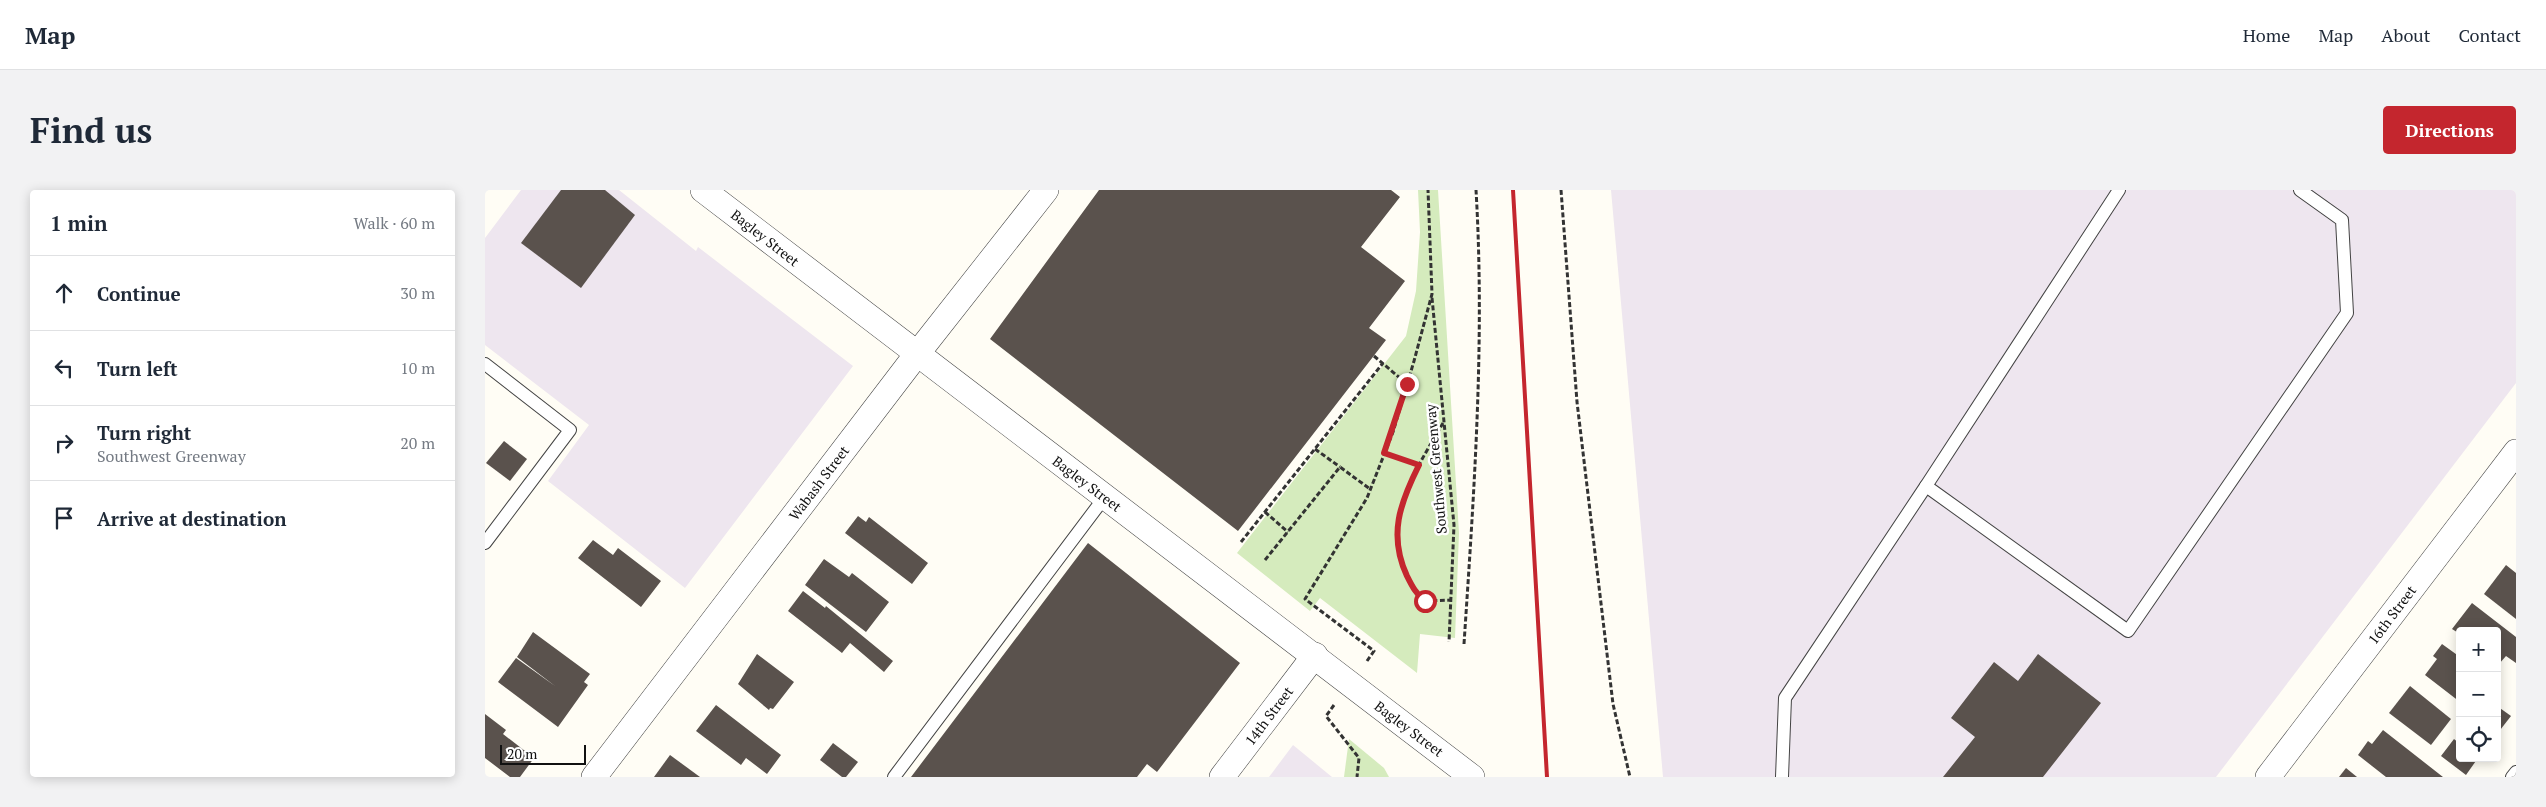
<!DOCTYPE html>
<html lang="en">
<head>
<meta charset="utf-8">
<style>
	:root { --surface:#fff; --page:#f2f2f3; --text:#1f2937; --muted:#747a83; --line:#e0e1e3; --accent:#c4262e }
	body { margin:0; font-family:"PT Serif",serif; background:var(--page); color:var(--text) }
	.controls { position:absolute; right:15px; bottom:15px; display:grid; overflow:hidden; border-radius:5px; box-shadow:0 2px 12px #0003 }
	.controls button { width:45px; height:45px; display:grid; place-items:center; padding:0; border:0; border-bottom:1px solid var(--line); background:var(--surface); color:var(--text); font:25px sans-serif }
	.scale { position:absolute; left:15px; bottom:12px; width:86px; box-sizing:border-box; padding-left:5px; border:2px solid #111; border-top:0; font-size:14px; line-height:18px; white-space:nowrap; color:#111; -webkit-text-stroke:4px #fff; paint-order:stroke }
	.stop { position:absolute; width:15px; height:15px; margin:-11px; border:4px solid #c4262e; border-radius:50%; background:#fff }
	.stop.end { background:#c4262e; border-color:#fff; box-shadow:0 1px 5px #0008 }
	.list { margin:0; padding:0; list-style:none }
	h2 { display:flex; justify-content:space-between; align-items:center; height:65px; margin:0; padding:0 20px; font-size:21px }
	h2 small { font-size:16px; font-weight:400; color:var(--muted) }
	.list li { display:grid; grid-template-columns:32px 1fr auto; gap:15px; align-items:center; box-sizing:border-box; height:75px; padding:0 20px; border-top:1px solid var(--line) }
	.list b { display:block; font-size:19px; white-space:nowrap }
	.list p { margin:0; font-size:16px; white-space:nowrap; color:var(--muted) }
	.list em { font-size:16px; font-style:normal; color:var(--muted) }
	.icon { flex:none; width:28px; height:28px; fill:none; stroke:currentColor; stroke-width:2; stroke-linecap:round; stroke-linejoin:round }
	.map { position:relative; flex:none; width:2031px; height:587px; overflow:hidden; border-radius:5px }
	header { display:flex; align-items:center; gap:30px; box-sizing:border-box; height:70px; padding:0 25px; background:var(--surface); border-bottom:1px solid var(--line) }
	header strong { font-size:24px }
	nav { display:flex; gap:28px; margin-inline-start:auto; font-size:18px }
	.intro { display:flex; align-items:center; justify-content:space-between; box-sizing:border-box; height:120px; padding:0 30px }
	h1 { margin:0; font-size:35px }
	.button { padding:12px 22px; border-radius:5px; background:var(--accent); color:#fff; font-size:18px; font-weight:700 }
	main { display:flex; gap:30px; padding:0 30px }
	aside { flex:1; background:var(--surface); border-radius:5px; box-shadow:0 2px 12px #0003 }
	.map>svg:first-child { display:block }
	.industrial { fill:#eee6ef }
	.green { fill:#d5ebbd }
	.building { fill:#5a524d }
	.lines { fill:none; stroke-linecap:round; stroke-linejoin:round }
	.lane-casing { stroke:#444; stroke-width:14 }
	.street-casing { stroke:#444; stroke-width:26 }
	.path { stroke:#333; stroke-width:3; stroke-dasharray:5 2.5; stroke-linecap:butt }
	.lane { stroke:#fff; stroke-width:12 }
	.street { stroke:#fff; stroke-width:25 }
	.rail { stroke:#c4262e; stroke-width:4 }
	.route { stroke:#c4262e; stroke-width:6 }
	.labels { text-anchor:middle; stroke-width:5; stroke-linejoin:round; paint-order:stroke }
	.street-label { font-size:14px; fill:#111; stroke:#fff }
</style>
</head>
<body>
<header>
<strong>Map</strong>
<nav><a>Home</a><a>Map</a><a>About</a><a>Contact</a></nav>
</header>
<div class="intro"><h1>Find us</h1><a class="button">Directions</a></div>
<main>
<aside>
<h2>1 min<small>Walk · 60 m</small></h2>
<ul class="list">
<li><svg class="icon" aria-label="ahead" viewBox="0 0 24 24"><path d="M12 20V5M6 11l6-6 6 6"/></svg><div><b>Continue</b></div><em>30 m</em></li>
<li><svg class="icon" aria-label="left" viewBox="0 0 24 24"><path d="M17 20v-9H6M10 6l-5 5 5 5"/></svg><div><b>Turn left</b></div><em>10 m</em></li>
<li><svg class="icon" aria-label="right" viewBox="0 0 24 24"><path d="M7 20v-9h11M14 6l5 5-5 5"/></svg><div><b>Turn right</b><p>Southwest Greenway</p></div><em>20 m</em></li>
<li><svg class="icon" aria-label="arrive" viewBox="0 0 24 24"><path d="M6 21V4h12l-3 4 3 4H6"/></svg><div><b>Arrive at destination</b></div></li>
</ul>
</aside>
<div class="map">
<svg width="2031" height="587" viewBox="0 0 2031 587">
	<rect width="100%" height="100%" fill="#fffdf5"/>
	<g class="industrial">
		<polygon points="36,0 134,0 211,61 213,57 368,176 200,398 63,291 104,235 0,155 0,48"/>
		<polygon points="1126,0 2031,0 2031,193 1731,587 1178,587"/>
		<polygon points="808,555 847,587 784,587"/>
	</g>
	<g class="green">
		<polygon points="933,0 953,0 974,343 970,448 935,444 932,483 835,408 825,421 752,363 921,146 931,101 935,42"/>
		<polygon points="864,549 899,578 904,587 859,587"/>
	</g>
	<g class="building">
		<polygon points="76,0 120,0 150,25 96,98 36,53"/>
		<polygon points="614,0 906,0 915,7 876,57 920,91 884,138 901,150 753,341 505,149"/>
		<polygon points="19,251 42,269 25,291 1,273"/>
		<polygon points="373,326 381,332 384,327 443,373 427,394 360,343"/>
		<polygon points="108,350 128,365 133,358 176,391 156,417 93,368"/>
		<polygon points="603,353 755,473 672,582 662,574 652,587 426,587"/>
		<polygon points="339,369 364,387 367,383 404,412 381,442 320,395"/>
		<polygon points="2021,375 2031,383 2031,429 1999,404"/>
		<polygon points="318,401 340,418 341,416 408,471 399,482 365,453 357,463 303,421"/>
		<polygon points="1987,413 2031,447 2031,473 2021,466 2014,474 2012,473 2012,441 1975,441 1975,444 1967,439"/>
		<polygon points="48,442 105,484 99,492 103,495 73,537 13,492 31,468 70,496 32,467"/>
		<polygon points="1957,454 1975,467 1975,512 1940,485 1952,469 1948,466"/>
		<polygon points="272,464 309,492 288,519 285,518 284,520 253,494"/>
		<polygon points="1553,464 1616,513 1558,587 1458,587 1490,547 1466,528 1509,472 1533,491"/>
		<polygon points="1925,496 1966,529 1946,555 1904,523"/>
		<polygon points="231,515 296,565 282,584 261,568 256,575 211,541"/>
		<polygon points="2012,516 2026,526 2012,544"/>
		<polygon points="0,524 21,540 18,544 49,568 35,587 25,587 0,568"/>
		<polygon points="1898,540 1958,587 1901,587 1873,565 1883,551 1887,554"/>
		<polygon points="1969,549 1975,554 1975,568 1993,568 1981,585 1956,566"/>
		<polygon points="348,553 373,572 361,587 357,587 335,570"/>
		<polygon points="185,565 215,587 169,587"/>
		<polygon points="1861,578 1872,587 1854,587"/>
	</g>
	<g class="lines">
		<defs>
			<g id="lane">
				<polyline points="0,174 85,240 0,353"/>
				<polyline points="1441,296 1634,0"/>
				<polyline points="409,587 619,308"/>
				<polyline points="1297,587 1300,508 1441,296 1643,441 1862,123 1857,30 1815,0"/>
				<polyline points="2027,587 2031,582"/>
			</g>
			<g id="street">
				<polyline points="218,0 987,587"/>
				<polyline points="109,587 432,164 561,0"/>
				<polyline points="737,587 830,465"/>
				<polyline points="1783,587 2031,262"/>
			</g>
		</defs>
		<use href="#lane" class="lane-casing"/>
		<use href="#street" class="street-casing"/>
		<g class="path">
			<polyline points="1076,0 1092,212 1128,514 1145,587"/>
			<polyline points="947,108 969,335 964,452"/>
			<polyline points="889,166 922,194"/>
			<path d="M958 233C932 278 896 330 921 383 935 413 935 411 967 410"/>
			<polyline points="830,259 855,277"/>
			<polyline points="899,263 934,275"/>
			<polyline points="780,322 803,342"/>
			<polyline points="756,352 898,173"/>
			<polyline points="780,370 855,277 885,299"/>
			<path d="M979 454C989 302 1000 152 991 0"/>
			<polyline points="882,471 889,461 820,409 882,308 908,242 929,171 947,104 943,0"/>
			<polyline points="849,515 841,526 874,568 872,587"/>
		</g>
		<use href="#lane" class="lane"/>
		<use href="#street" class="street"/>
		<polyline class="rail" points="1028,0 1062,587"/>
	</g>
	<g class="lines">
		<path class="route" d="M922 194 899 263 934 275C915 313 903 345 922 386 927 396 931 404 940 411"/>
	</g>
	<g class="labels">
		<g class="street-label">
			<text transform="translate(280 48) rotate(38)" y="5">Bagley Street</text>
			<text transform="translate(951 279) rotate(-95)" y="5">Southwest Greenway</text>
			<text transform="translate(334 293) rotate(-53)" y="5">Wabash Street</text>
			<text transform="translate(602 294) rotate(37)" y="5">Bagley Street</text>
			<text transform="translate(1907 425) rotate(-53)" y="5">16th Street</text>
			<text transform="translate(784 526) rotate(-53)" y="5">14th Street</text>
			<text transform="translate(924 539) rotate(37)" y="5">Bagley Street</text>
		</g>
	</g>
</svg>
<div class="controls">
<button>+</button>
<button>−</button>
<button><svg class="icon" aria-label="locate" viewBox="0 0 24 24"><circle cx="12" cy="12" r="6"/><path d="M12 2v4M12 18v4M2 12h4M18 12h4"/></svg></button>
</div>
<div class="scale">20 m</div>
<div class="stop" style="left:940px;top:411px"></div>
<div class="stop end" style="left:922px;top:194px"></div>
</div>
</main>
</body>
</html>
